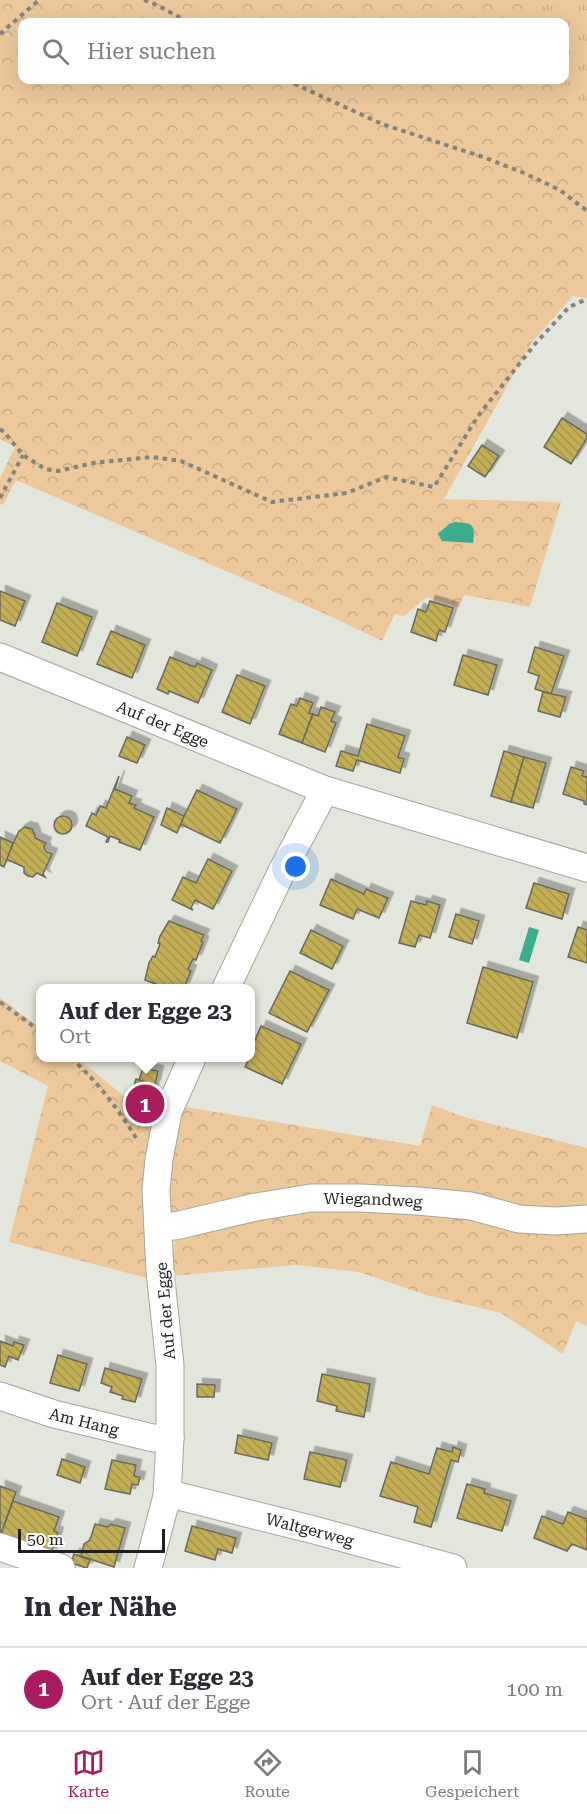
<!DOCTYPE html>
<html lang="de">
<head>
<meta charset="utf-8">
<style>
	:root { --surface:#fff; --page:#f2f2f3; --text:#2b2b33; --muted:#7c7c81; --line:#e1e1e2; --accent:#a91d5e }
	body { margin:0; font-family:"Roboto Serif",serif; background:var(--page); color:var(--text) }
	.scale { position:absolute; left:18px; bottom:15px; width:147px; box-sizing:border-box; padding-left:6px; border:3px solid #1e1f1c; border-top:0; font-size:16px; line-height:21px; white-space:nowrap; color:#1e1f1c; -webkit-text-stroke:4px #fff; paint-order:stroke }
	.you { position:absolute; left:296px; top:867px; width:21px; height:21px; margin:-15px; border:4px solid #fff; border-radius:50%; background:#1a73e8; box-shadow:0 0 0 9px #1a73e833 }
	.badge { display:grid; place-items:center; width:39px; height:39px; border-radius:50%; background:var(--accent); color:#fff; font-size:20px; font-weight:700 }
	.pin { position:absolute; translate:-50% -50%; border:3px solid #fff; box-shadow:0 2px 6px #0006 }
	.popup { position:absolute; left:36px; top:984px; width:219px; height:78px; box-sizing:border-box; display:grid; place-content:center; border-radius:12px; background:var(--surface); filter:drop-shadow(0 2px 4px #0005); font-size:20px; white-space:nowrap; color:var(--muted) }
	.popup b { font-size:22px; color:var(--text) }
	.popup::after { content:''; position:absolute; left:50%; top:100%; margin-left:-12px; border:12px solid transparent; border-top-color:var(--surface) }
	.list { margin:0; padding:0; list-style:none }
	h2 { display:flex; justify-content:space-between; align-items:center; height:78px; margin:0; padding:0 24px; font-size:26px }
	h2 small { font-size:20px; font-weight:400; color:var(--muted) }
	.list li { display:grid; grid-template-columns:39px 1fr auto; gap:18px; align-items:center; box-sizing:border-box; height:84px; padding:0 24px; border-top:2px solid var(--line) }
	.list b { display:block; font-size:22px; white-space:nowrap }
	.list p { margin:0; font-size:20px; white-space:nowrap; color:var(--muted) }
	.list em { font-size:20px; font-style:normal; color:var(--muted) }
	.icon { flex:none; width:33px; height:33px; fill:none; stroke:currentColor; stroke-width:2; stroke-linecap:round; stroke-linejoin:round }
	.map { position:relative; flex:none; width:587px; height:1568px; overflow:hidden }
	.search { position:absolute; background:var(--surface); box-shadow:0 6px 24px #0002; left:18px; right:18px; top:18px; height:66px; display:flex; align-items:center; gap:15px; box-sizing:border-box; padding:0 21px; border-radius:12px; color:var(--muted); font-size:22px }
	.sheet { height:162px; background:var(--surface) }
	nav { display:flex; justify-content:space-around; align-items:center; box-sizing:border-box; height:84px; border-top:2px solid var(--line); background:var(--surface); font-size:16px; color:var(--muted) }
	nav a { display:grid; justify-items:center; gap:3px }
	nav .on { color:var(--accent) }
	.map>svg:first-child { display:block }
	.grass { fill:url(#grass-tufts) }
	.forest { fill:url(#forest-crowns) }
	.water { fill:#3bad8e }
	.building { fill:url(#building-back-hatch); stroke:#6b6960; stroke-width:1.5; filter:url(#shadow) }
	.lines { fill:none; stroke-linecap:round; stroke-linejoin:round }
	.minor-casing { stroke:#a3a69c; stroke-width:29 }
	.path { stroke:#83857f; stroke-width:4; stroke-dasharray:4.5 4.5; stroke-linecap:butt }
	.minor { stroke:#fff; stroke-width:27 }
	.labels { text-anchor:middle; stroke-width:6; stroke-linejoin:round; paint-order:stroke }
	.street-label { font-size:16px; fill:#1e1f1c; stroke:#fff }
</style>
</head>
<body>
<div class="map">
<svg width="587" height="1568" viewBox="0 0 587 1568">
	<defs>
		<pattern id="grass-tufts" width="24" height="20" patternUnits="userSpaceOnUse" patternTransform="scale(1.5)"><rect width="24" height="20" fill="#ecc89b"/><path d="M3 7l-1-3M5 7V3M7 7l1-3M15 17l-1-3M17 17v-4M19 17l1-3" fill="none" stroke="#caab85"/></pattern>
		<pattern id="forest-crowns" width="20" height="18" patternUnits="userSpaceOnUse" patternTransform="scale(1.5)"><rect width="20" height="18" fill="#ecc89b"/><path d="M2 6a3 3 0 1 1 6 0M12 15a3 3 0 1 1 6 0" fill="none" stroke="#caab85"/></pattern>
		<pattern id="building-back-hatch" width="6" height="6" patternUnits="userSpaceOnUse" patternTransform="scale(1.5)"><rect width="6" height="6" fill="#c1ae54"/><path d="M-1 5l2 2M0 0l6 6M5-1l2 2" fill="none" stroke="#a59549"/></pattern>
		<filter id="shadow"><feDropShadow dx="5.5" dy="-5.5" stdDeviation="0" flood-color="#0004"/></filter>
	</defs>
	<rect width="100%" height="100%" fill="#e3e6dc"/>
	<polygon class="grass" points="532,0 587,0 587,111 543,80 564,80 564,22 519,22"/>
	<g class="forest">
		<polygon points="0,0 532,0 519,22 22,22 22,80 543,80 587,111 587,298 573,296 532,342 444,499 561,502 530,607 464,595 459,607 427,597 404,616 395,614 382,641 330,616 16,480 3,505 0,504 0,478 15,447 0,439"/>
		<polygon points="0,998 40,1028 40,1058 77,1058 140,1109 158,1115 150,1161 147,1278 9,1242 48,1086 0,1061"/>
		<path d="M432 1105 464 1117 587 1148V1211L533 1213 449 1198 172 1217C167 1181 169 1140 185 1107L420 1146Z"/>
		<polygon points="334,1208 385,1210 587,1230 587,1326 576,1321 563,1354 501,1313 426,1295 359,1272 296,1265 170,1276 175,1239 273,1216"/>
	</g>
	<g class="water">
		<path d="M455 522C472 523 476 524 473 543L442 541 438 534 449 524Z"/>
		<polygon points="529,927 539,930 529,963 519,960"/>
	</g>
	<g class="building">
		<polygon points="562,418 587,434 587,438 571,464 544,447"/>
		<polygon points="482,445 499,456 485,477 468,466"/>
		<polygon points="0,591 25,601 15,626 0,620"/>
		<polygon points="430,601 453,608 445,632 439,630 436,641 411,632 418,609 426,612"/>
		<polygon points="57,603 92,617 77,656 42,642"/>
		<polygon points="111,631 145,645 132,678 97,664"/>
		<polygon points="535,647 564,656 551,694 535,689 539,676 528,672"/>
		<polygon points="463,655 497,665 488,695 454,685"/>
		<polygon points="170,657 195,667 197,663 212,670 198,703 169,691 168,694 157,689"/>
		<polygon points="237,675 265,686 250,724 222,712"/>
		<polygon points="543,692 566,697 560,717 538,711"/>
		<polygon points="300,698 313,703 309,713 313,714 302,743 279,734 291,704 297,706"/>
		<polygon points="321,707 335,712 331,721 336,723 325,752 302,743 313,714 318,716"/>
		<polygon points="367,724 405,736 398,757 404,759 400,773 357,760 353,771 336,766 341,751 358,756"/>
		<polygon points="127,737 145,745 137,763 119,756"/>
		<polygon points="504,751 524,757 511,802 491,796"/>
		<polygon points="524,757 546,763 533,808 511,802"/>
		<polygon points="571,767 584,771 582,776 587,777 587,805 584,804 584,801 563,794"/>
		<polygon points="119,776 115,789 132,796 129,803 136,805 134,808 154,817 140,850 119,842 120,840 110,836 108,842 106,842 108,837 86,826 92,813 96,815 100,806 106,808"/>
		<polygon points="197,790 237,809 220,843 180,824"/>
		<polygon points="167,808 184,816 177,833 161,825"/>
		<circle cx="63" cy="825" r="9"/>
		<polygon points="25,827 32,829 35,835 35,838 46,843 44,847 46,852 52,854 43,874 45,877 37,873 33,877 28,876 24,873 24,867 6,859 19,831"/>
		<polygon points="0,837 13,843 4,867 0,865"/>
		<polygon points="208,859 232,871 213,909 195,900 191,908 193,910 172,900 183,877 196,883"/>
		<polygon points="331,879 364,894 366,889 388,898 379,918 357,909 353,919 320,905"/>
		<polygon points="534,883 569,894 562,919 526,908"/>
		<polygon points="411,901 426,905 427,901 440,905 430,938 419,935 415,947 399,943"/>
		<polygon points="456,914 479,921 472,944 449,937"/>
		<polygon points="169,921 204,935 201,941 203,942 196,960 193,959 188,969 191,971 184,988 166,988 145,980 149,963 153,956 155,957 160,944 158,943 160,936"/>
		<polygon points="578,927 587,930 587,963 568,957"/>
		<polygon points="311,930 343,946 332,969 300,953"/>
		<polygon points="483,967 533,982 517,1038 467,1023"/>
		<polygon points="290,971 329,990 307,1032 269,1013"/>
		<polygon points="261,1026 301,1044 282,1084 245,1067 254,1048 252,1047"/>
		<polygon points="143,1068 158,1071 155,1085 139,1080"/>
		<polygon points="136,1079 154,1085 150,1101 131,1096"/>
		<polygon points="0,1341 13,1346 14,1342 24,1345 18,1360 9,1356 5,1367 0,1365"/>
		<polygon points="58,1355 87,1364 79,1391 50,1383"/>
		<polygon points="105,1368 142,1379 135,1402 122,1399 123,1396 110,1392 112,1387 101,1383"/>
		<polygon points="322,1374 370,1384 364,1417 336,1411 337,1406 317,1401"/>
		<polygon points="197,1384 215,1385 214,1397 197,1397"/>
		<polygon points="238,1435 272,1443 268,1460 235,1453"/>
		<polygon points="453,1447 461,1450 458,1462 451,1460 431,1527 414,1522 418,1507 380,1496 391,1462 429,1474 437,1448 452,1452"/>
		<polygon points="310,1452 347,1460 340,1487 304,1479"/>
		<polygon points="62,1459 85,1467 80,1483 57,1475"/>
		<polygon points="112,1460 136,1465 134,1476 140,1477 138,1485 132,1484 130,1494 105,1489"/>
		<polygon points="467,1484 485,1489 484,1493 511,1501 502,1531 457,1518"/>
		<polygon points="0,1486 16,1492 1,1534 0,1534"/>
		<polygon points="13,1501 59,1517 54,1531 58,1533 51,1554 1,1534"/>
		<polygon points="568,1512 587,1519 587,1550 572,1544 567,1551 534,1538 542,1516 563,1524"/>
		<polygon points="95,1524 108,1527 111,1524 125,1528 114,1567 81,1556 84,1544 90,1540"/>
		<polygon points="192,1526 236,1538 232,1553 218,1549 215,1560 185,1551"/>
		<polygon points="74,1554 90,1560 87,1568 71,1563"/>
	</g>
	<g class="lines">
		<defs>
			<g id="minor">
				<path id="s1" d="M0 657 325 790 587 868"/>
				<polyline points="226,988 282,871 325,790"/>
				<path id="s2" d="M158 1226H175L256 1207 311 1198H360L418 1201 471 1206 519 1219 555 1221 587 1219"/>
				<path id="s3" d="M0 1396 54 1414 153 1438H170"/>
				<path id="s4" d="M167 1496H178L314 1530 453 1568"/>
				<polyline points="0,1547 61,1568"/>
				<polyline points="148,1568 167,1496 170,1438 170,1365 160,1271 156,1190 159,1159 168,1112 192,1058"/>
			</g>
		</defs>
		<use href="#minor" class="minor-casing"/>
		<g class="path">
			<polyline points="144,0 157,5 188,22"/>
			<polyline points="0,34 39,0"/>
			<polyline points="286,80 382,124 483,157 524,173 560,190 587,211"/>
			<polyline points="0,429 5,433 23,455 45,469 58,471 93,463 152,457 181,461 272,502 347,493 386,477 434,487 478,416 535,344 569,307 587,299"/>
			<polyline points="0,498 23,455"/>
			<polyline points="0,1002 40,1031"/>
			<path d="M71 1058C98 1082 119 1110 138 1141"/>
		</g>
		<use href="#minor" class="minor"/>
	</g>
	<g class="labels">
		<g class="street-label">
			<text dy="6" stroke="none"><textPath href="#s1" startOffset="176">Auf der Egge</textPath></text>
			<text dy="6" stroke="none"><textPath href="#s2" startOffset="218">Wiegandweg</textPath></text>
			<text transform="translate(165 1311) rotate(-95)" y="6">Auf der Egge</text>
			<text dy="6" stroke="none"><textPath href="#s3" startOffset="88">Am Hang</textPath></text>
			<text dy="6" stroke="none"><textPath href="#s4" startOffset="147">Waltgerweg</textPath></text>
		</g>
	</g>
</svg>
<div class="scale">50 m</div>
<div class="you"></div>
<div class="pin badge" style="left:145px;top:1104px">1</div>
<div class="popup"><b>Auf der Egge 23</b>Ort</div>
<div class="search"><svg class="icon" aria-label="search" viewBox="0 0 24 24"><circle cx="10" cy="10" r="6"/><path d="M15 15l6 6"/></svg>Hier suchen</div>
</div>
<section class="sheet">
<h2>In der Nähe<small></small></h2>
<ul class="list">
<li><span class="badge">1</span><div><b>Auf der Egge 23</b><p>Ort · Auf der Egge</p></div><em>100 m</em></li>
</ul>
</section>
<nav>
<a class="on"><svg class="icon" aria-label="map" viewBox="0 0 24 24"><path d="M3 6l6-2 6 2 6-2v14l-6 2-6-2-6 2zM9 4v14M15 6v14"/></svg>Karte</a>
<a><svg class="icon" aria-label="directions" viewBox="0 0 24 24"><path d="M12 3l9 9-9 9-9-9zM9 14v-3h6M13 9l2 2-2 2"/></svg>Route</a>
<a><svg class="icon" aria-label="saved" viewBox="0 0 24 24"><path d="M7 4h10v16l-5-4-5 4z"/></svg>Gespeichert</a>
</nav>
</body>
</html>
